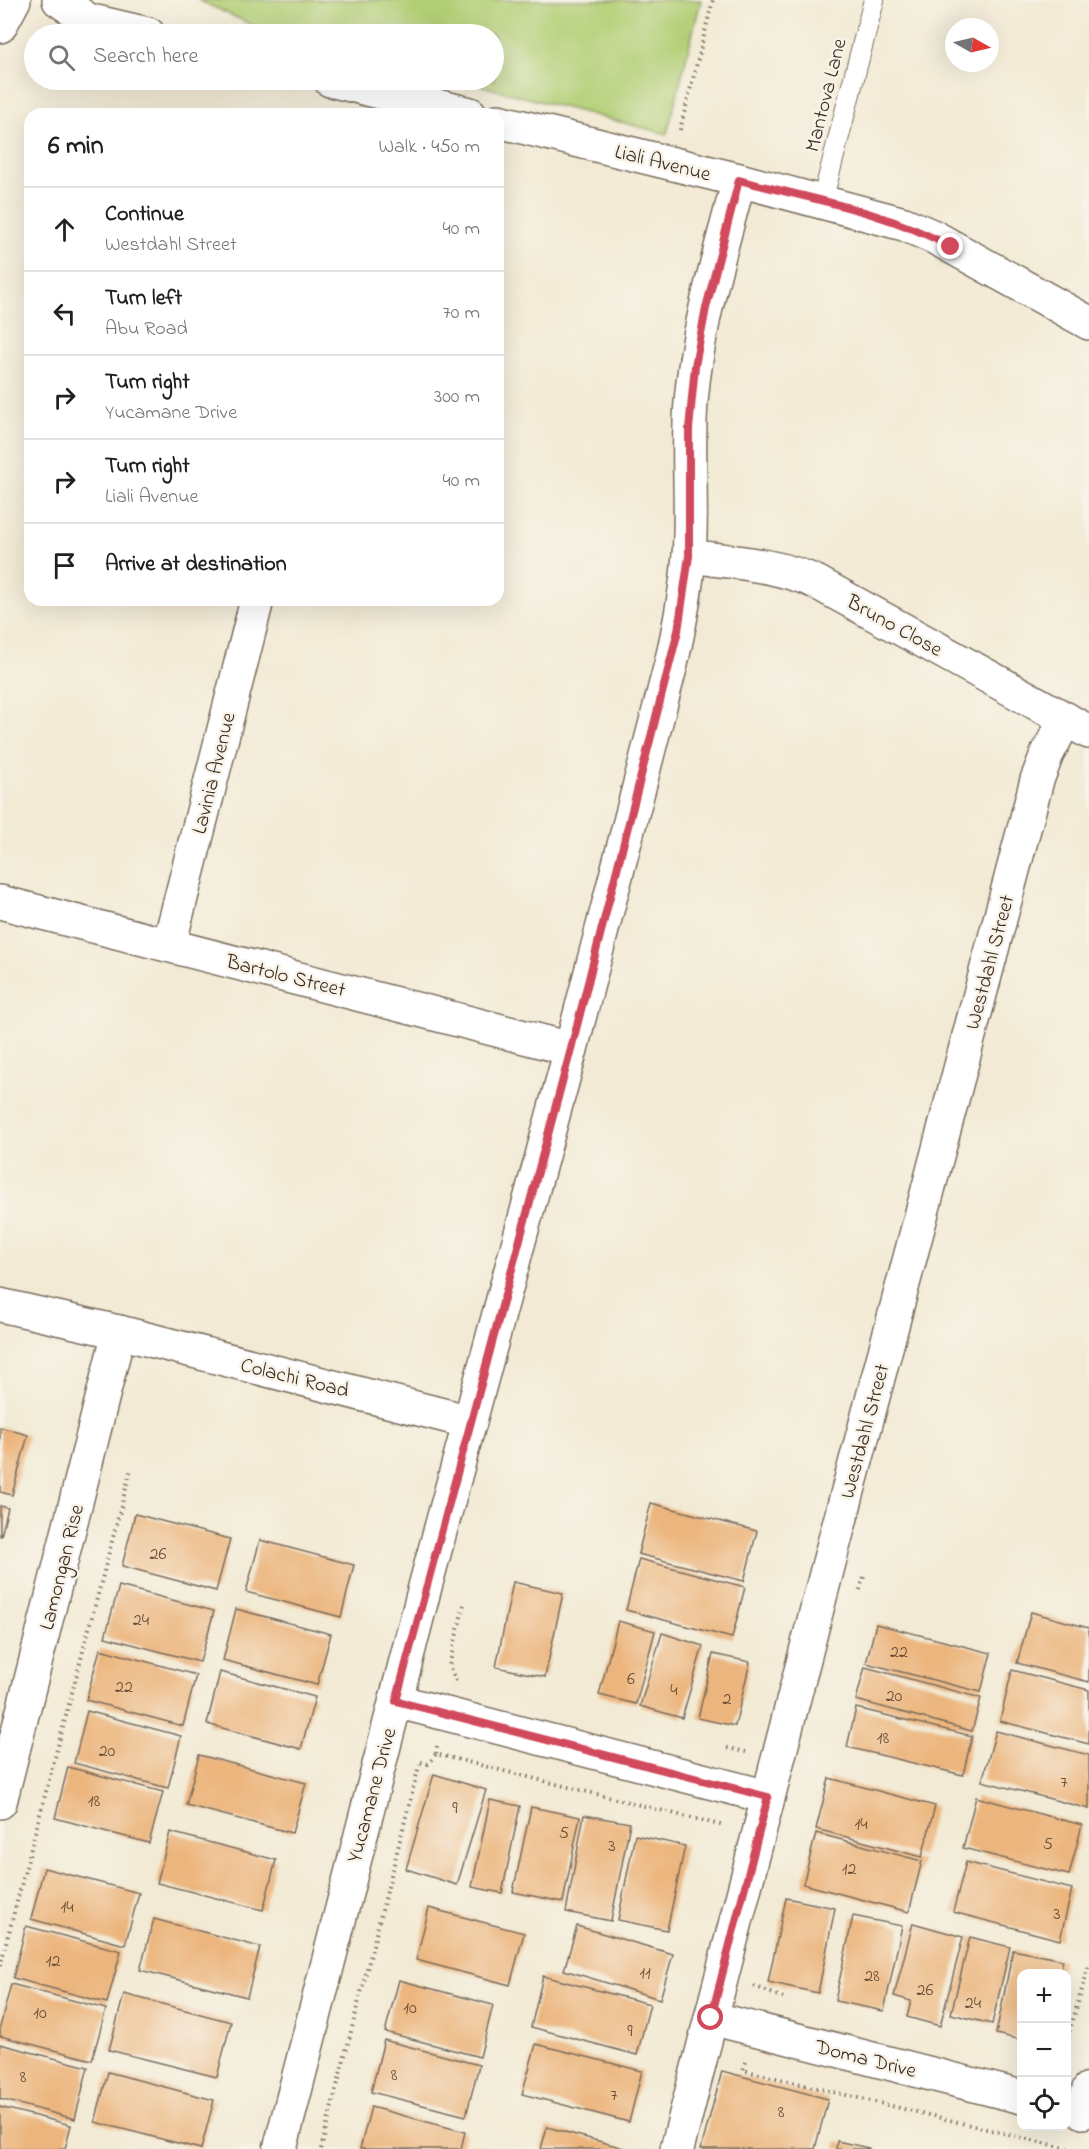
<!DOCTYPE html>
<html lang="en">
<head>
<meta charset="utf-8">
<style>
	:root { --surface:#fff; --page:#f2f2f2; --text:#202124; --muted:#757577; --line:#e0e0e0 }
	body { margin:0; font-family:"Indie Flower",sans-serif; background:var(--page); color:var(--text) }
	.controls { position:absolute; right:18px; bottom:18px; display:grid; overflow:hidden; border-radius:12px; box-shadow:0 6px 24px #0002 }
	.controls button { width:54px; height:54px; display:grid; place-items:center; padding:0; border:0; border-bottom:2px solid var(--line); background:var(--surface); color:var(--text); font:30px sans-serif }
	.compass { position:absolute; left:945px; top:18px; width:54px; height:54px; border-radius:50%; background:var(--surface); box-shadow:0 6px 24px #0002; rotate:98deg }
	.stop { position:absolute; width:18px; height:18px; margin:-14px; border:4px solid #d1495b; border-radius:50%; background:#fff }
	.stop.end { background:#d1495b; border-color:#fff; box-shadow:0 2px 6px #0008 }
	.list { margin:0; padding:0; list-style:none }
	h2 { display:flex; justify-content:space-between; align-items:center; height:78px; margin:0; padding:0 24px; font-size:26px }
	h2 small { font-size:20px; font-weight:400; color:var(--muted) }
	.list li { display:grid; grid-template-columns:39px 1fr auto; gap:18px; align-items:center; box-sizing:border-box; height:84px; padding:0 24px; border-top:2px solid var(--line) }
	.list b { display:block; font-size:22px; white-space:nowrap }
	.list p { margin:0; font-size:20px; white-space:nowrap; color:var(--muted) }
	.list em { font-size:20px; font-style:normal; color:var(--muted) }
	.icon { flex:none; width:33px; height:33px; fill:none; stroke:currentColor; stroke-width:2; stroke-linecap:round; stroke-linejoin:round }
	.map { position:relative; flex:none; width:1089px; height:2149px; overflow:hidden }
	.search { position:absolute; background:var(--surface); box-shadow:0 6px 24px #0002; left:24px; top:24px; width:480px; height:66px; display:flex; align-items:center; gap:15px; box-sizing:border-box; padding:0 21px; border-radius:33px; color:var(--muted); font-size:22px }
	.panel { position:absolute; background:var(--surface); box-shadow:0 6px 24px #0002; left:24px; top:108px; width:480px; height:498px; border-radius:18px }
	.map>svg:first-child { display:block }
	.park { fill:#b2cf76; stroke:#767c4a; stroke-width:1.5 }
	.building { fill:#ecb57d }
	.lines { fill:none; stroke-linecap:round; stroke-linejoin:round }
	.lane-casing { stroke:#7b6d5e; stroke-width:22 }
	.street-casing { stroke:#7b6d5e; stroke-width:36 }
	.secondary-casing { stroke:#7b6d5e; stroke-width:36 }
	.path { stroke:#7b6d5e; stroke-width:4; stroke-dasharray:1.5 4.5; stroke-linecap:butt }
	.lane { stroke:#fff; stroke-width:20 }
	.street { stroke:#fff; stroke-width:33 }
	.secondary { stroke:#fff; stroke-width:33 }
	.route { stroke:#d1495b; stroke-width:8 }
	.labels { text-anchor:middle; stroke-width:5; stroke-linejoin:round; paint-order:stroke }
	.number-label { font-size:18px; fill:#674d36 }
	.street-label { font-size:21px; fill:#3b2a1e; stroke:#f7f3e8 }
</style>
</head>
<body>
<div class="map">
<svg width="1089" height="2149" viewBox="0 0 1089 2149">
	<rect width="100%" height="100%" fill="#f7f3e8"/>
	<filter id="ink" filterUnits="userSpaceOnUse"><feTurbulence type="fractalNoise" baseFrequency=".0167" numOctaves="2"/><feDisplacementMap in="SourceGraphic" scale="12" xChannelSelector="R" yChannelSelector="G"/><feConvolveMatrix kernelMatrix="1 2 1 2 8 2 1 2 1" color-interpolation-filters="sRGB"/></filter>
	<filter id="wash" filterUnits="userSpaceOnUse"><feTurbulence type="fractalNoise" baseFrequency=".008" numOctaves="4" result="noise"/><feDisplacementMap in="SourceGraphic" scale="24" xChannelSelector="R" yChannelSelector="G"/><feGaussianBlur stdDeviation="1.35" result="paint"/><feColorMatrix in="noise" values="0 0 0 0 0 0 0 0 0 0 0 0 0 0 0 0 0 1.4 0 .05"/><feComposite in="paint" operator="in"/></filter>
	<g filter="url(#wash)">
		<rect width="100%" height="100%" fill="#f2ead4"/>
		<polygon class="park" points="198,0 701,0 667,134 458,80 494,80 494,34 284,34 259,28"/>
		<g id="blocks">
			<g class="building">
				<polygon points="0,1427 28,1435 12,1495 0,1492"/>
				<polygon points="651,1503 757,1531 744,1581 638,1554"/>
				<polygon points="0,1506 8,1508 1,1536 0,1536"/>
				<polygon points="135,1514 230,1539 216,1591 122,1566"/>
				<polygon points="260,1540 354,1565 341,1617 246,1592"/>
				<polygon points="639,1559 745,1587 732,1638 626,1610"/>
				<polygon points="513,1582 563,1593 545,1677 496,1667"/>
				<polygon points="119,1586 214,1611 200,1662 105,1637"/>
				<polygon points="236,1609 331,1634 317,1685 223,1660"/>
				<polygon points="1031,1612 1089,1628 1089,1682 1017,1663"/>
				<polygon points="618,1621 655,1631 636,1704 599,1695"/>
				<polygon points="876,1624 991,1653 981,1692 866,1663"/>
				<polygon points="662,1633 703,1646 682,1718 640,1706"/>
				<polygon points="100,1649 196,1675 183,1726 86,1700"/>
				<polygon points="713,1654 750,1662 735,1726 698,1718"/>
				<polygon points="865,1667 981,1698 972,1731 856,1700"/>
				<polygon points="1012,1670 1089,1690 1089,1744 1000,1721"/>
				<polygon points="220,1672 315,1697 301,1749 207,1724"/>
				<polygon points="856,1708 972,1736 963,1775 847,1747"/>
				<polygon points="87,1711 181,1736 168,1788 74,1763"/>
				<polygon points="996,1731 1089,1755 1089,1809 982,1781"/>
				<polygon points="199,1755 306,1783 292,1833 186,1805"/>
				<polygon points="68,1767 163,1792 149,1843 55,1818"/>
				<polygon points="434,1774 486,1790 457,1885 406,1869"/>
				<polygon points="829,1778 935,1806 922,1857 816,1829"/>
				<polygon points="976,1797 1082,1825 1069,1875 963,1848"/>
				<polygon points="490,1800 520,1806 502,1893 472,1887"/>
				<polygon points="531,1807 580,1817 563,1902 513,1892"/>
				<polygon points="584,1815 630,1823 611,1921 566,1912"/>
				<polygon points="170,1832 276,1860 263,1910 157,1883"/>
				<polygon points="816,1833 922,1861 909,1912 803,1884"/>
				<polygon points="635,1835 685,1846 667,1930 618,1920"/>
				<polygon points="966,1862 1072,1889 1060,1940 953,1912"/>
				<polygon points="44,1868 139,1893 125,1945 31,1919"/>
				<polygon points="786,1898 835,1908 818,1993 768,1982"/>
				<polygon points="429,1908 524,1933 510,1985 416,1960"/>
				<polygon points="853,1916 902,1926 884,2011 835,2001"/>
				<polygon points="154,1919 260,1947 247,1997 140,1970"/>
				<polygon points="913,1923 963,1937 940,2026 907,2017 911,2001 894,1996"/>
				<polygon points="26,1926 121,1951 107,2003 13,1978"/>
				<polygon points="577,1926 673,1954 660,1999 564,1970"/>
				<polygon points="970,1937 1010,1947 992,2024 951,2014"/>
				<polygon points="1013,1950 1063,1960 1060,1974 1022,1974 1022,2040 996,2034"/>
				<polygon points="543,1976 650,2004 637,2055 531,2027"/>
				<polygon points="399,1980 493,2005 480,2057 385,2032"/>
				<polygon points="11,1984 106,2009 92,2060 0,2036 0,2027"/>
				<polygon points="124,1994 231,2022 217,2077 109,2050"/>
				<polygon points="384,2040 479,2065 466,2116 371,2092"/>
				<polygon points="0,2044 88,2067 75,2119 0,2099"/>
				<polygon points="536,2044 642,2071 629,2122 522,2094"/>
				<polygon points="722,2071 828,2099 815,2149 701,2149"/>
				<polygon points="108,2072 214,2100 201,2149 95,2122"/>
				<polygon points="0,2107 71,2125 65,2149 0,2149"/>
				<polygon points="371,2107 465,2132 461,2149 360,2149"/>
				<polygon points="547,2127 624,2148 624,2149 541,2149"/>
				<polygon points="837,2141 869,2148 869,2149 836,2149"/>
			</g>
		</g>
	</g>
	<g filter="url(#ink)">
		<use href="#blocks" fill-opacity="0" stroke="#7b6d5e" stroke-width="1.5"/>
		<g class="lines">
			<defs>
				<polyline id="lane" points="822,202 874,0"/>
				<g id="street">
					<polyline points="59,0 88,20 148,34"/>
					<polyline points="330,80 470,114"/>
					<polyline points="498,121 739,180 904,224 934,237 1089,323"/>
					<path d="M689 556C732 562 776 564 816 582L1089 732"/>
					<polyline points="0,902 571,1049"/>
					<polyline points="169,945 257,600"/>
					<polyline points="0,1305 119,1332 470,1422"/>
					<polyline points="396,1701 768,1797"/>
					<polyline points="0,1802 119,1332"/>
					<polyline points="711,2018 1022,2097"/>
					<polyline points="1083,2112 1089,2089"/>
					<path d="M280 2149 426 1583 571 1049 671 664C679 629 686 592 689 556 693 505 687 453 691 402 697 326 720 253 739 180"/>
					<polyline points="677,2149 832,1551 1037,780 1047,754 1066,719"/>
				</g>
				<polyline id="secondary" points="0,26 14,0"/>
			</defs>
			<use href="#lane" class="lane-casing"/>
			<use href="#street" class="street-casing"/>
			<use href="#secondary" class="secondary-casing"/>
			<g class="path">
				<polyline points="680,130 713,0"/>
				<polyline points="860,1590 865,1573"/>
				<polyline points="456,1681 449,1666 464,1605"/>
				<polyline points="437,1746 436,1754 724,1826"/>
				<polyline points="727,1748 746,1752"/>
				<polyline points="421,1762 428,1764 436,1754"/>
				<polyline points="0,1966 131,1469"/>
				<polyline points="754,1986 786,1999"/>
				<polyline points="1066,2043 1089,1966"/>
				<polyline points="746,2062 743,2070 1069,2149"/>
				<polyline points="321,2149 420,1762"/>
			</g>
			<use href="#lane" class="lane"/>
			<use href="#street" class="street"/>
			<use href="#secondary" class="secondary"/>
		</g>
	</g>
	<g class="lines" filter="url(#ink)">
		<path class="route" d="M711 2018 768 1797 396 1701 571 1049 678 631 689 556V429L695 366 706 308 739 180C810 199 886 211 951 247"/>
	</g>
	<g class="labels">
		<g class="number-label">
			<text x="158" y="1559">26</text>
			<text x="141" y="1625">24</text>
			<text x="899" y="1657">22</text>
			<text x="631" y="1684">6</text>
			<text x="124" y="1692">22</text>
			<text x="674" y="1695">4</text>
			<text x="894" y="1701">20</text>
			<text x="727" y="1704">2</text>
			<text x="883" y="1743">18</text>
			<text x="107" y="1756">20</text>
			<text x="1064" y="1787">7</text>
			<text x="94" y="1806">18</text>
			<text x="455" y="1813">9</text>
			<text x="861" y="1829">14</text>
			<text x="564" y="1838">5</text>
			<text x="1048" y="1849">5</text>
			<text x="612" y="1851">3</text>
			<text x="849" y="1874">12</text>
			<text x="67" y="1912">14</text>
			<text x="1057" y="1919">3</text>
			<text x="53" y="1966">12</text>
			<text x="645" y="1978">11</text>
			<text x="872" y="1981">28</text>
			<text x="925" y="1995">26</text>
			<text x="973" y="2008">24</text>
			<text x="410" y="2013">10</text>
			<text x="40" y="2018">10</text>
			<text x="630" y="2036">9</text>
			<text x="394" y="2080">8</text>
			<text x="23" y="2082">8</text>
			<text x="614" y="2100">7</text>
			<text x="781" y="2117">8</text>
		</g>
		<g class="street-label">
			<text transform="translate(825 95) rotate(-76)" y="7">Mantova Lane</text>
			<text transform="translate(663 162) rotate(14)" y="7">Liali Avenue</text>
			<text transform="translate(895 625) rotate(29)" y="7">Bruno Close</text>
			<text transform="translate(213 773) rotate(-76)" y="7">Lavinia Avenue</text>
			<text transform="translate(989 962) rotate(-75)" y="7">Westdahl Street</text>
			<text transform="translate(286 975) rotate(14)" y="7">Bartolo Street</text>
			<text transform="translate(295 1377) rotate(14)" y="7">Colachi Road</text>
			<text transform="translate(864 1431) rotate(-75)" y="7">Westdahl Street</text>
			<text transform="translate(61 1567) rotate(-76)" y="7">Lamongan Rise</text>
			<text transform="translate(371 1795) rotate(-75)" y="7">Yucamane Drive</text>
			<text transform="translate(866 2058) rotate(14)" y="7">Doma Drive</text>
		</g>
	</g>
</svg>
<div class="controls">
<button>+</button>
<button>−</button>
<button><svg class="icon" aria-label="locate" viewBox="0 0 24 24"><circle cx="12" cy="12" r="6"/><path d="M12 2v4M12 18v4M2 12h4M18 12h4"/></svg></button>
</div>
<svg class="compass" viewBox="-18 -18 36 36"><path d="M0-13l5 13h-10z" fill="#e53935"/><path d="M0 13l5-13h-10z" fill="#757577"/></svg>
<div class="stop" style="left:711px;top:2018px"></div>
<div class="stop end" style="left:951px;top:247px"></div>
<div class="search"><svg class="icon" aria-label="search" viewBox="0 0 24 24"><circle cx="10" cy="10" r="6"/><path d="M15 15l6 6"/></svg>Search here</div>
<section class="panel">
<h2>6 min<small>Walk · 450 m</small></h2>
<ul class="list">
<li><svg class="icon" aria-label="ahead" viewBox="0 0 24 24"><path d="M12 20V5M6 11l6-6 6 6"/></svg><div><b>Continue</b><p>Westdahl Street</p></div><em>40 m</em></li>
<li><svg class="icon" aria-label="left" viewBox="0 0 24 24"><path d="M17 20v-9H6M10 6l-5 5 5 5"/></svg><div><b>Turn left</b><p>Abu Road</p></div><em>70 m</em></li>
<li><svg class="icon" aria-label="right" viewBox="0 0 24 24"><path d="M7 20v-9h11M14 6l5 5-5 5"/></svg><div><b>Turn right</b><p>Yucamane Drive</p></div><em>300 m</em></li>
<li><svg class="icon" aria-label="right" viewBox="0 0 24 24"><path d="M7 20v-9h11M14 6l5 5-5 5"/></svg><div><b>Turn right</b><p>Liali Avenue</p></div><em>40 m</em></li>
<li><svg class="icon" aria-label="arrive" viewBox="0 0 24 24"><path d="M6 21V4h12l-3 4 3 4H6"/></svg><div><b>Arrive at destination</b></div></li>
</ul>
</section>
</div>
</body>
</html>
